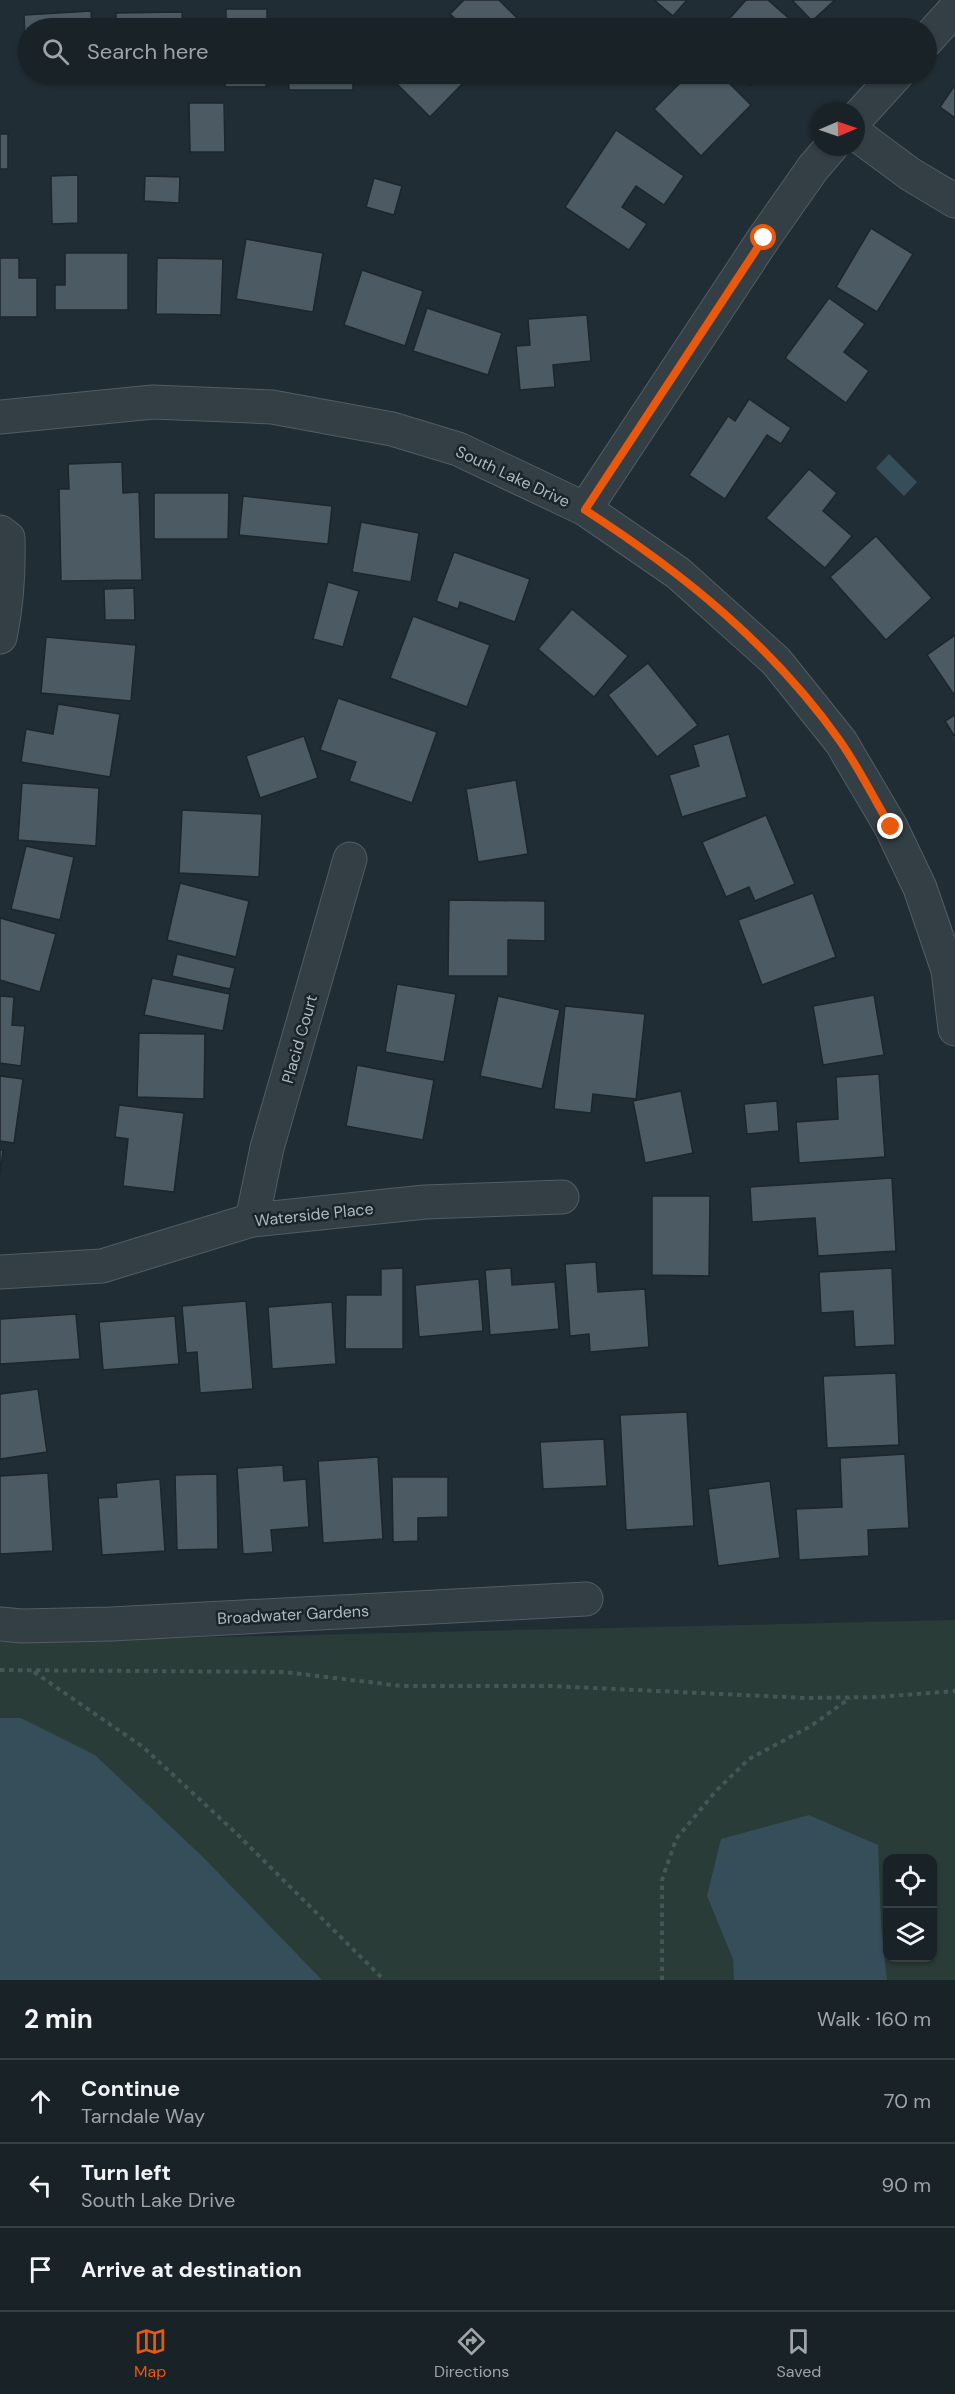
<!DOCTYPE html>
<html lang="en">
<head>
<meta charset="utf-8">
<style>
	:root { --surface:#192227; --page:#262f33; --text:#f1f3f6; --muted:#9fa4a7; --line:#373f44; --accent:#ea580c }
	body { margin:0; font-family:"DM Sans",sans-serif; background:var(--page); color:var(--text) }
	.controls { position:absolute; right:18px; bottom:18px; display:grid; overflow:hidden; border-radius:12px; box-shadow:0 2px 4px #0004 }
	.controls button { width:54px; height:54px; display:grid; place-items:center; padding:0; border:0; border-bottom:2px solid var(--line); background:var(--surface); color:var(--text); font:30px sans-serif }
	.compass { position:absolute; left:811px; top:102px; width:54px; height:54px; border-radius:50%; background:var(--surface); box-shadow:0 2px 4px #0004; rotate:88deg }
	.stop { position:absolute; width:18px; height:18px; margin:-14px; border:4px solid #ea580c; border-radius:50%; background:#fff }
	.stop.end { background:#ea580c; border-color:#fff; box-shadow:0 2px 6px #0008 }
	.list { margin:0; padding:0; list-style:none }
	h2 { display:flex; justify-content:space-between; align-items:center; height:78px; margin:0; padding:0 24px; font-size:26px }
	h2 small { font-size:20px; font-weight:400; color:var(--muted) }
	.list li { display:grid; grid-template-columns:39px 1fr auto; gap:18px; align-items:center; box-sizing:border-box; height:84px; padding:0 24px; border-top:2px solid var(--line) }
	.list b { display:block; font-size:22px; white-space:nowrap }
	.list p { margin:0; font-size:20px; white-space:nowrap; color:var(--muted) }
	.list em { font-size:20px; font-style:normal; color:var(--muted) }
	.icon { flex:none; width:33px; height:33px; fill:none; stroke:currentColor; stroke-width:2; stroke-linecap:round; stroke-linejoin:round }
	.map { position:relative; flex:none; width:955px; height:1980px; overflow:hidden }
	.search { position:absolute; background:var(--surface); box-shadow:0 2px 4px #0004; left:18px; right:18px; top:18px; height:66px; display:flex; align-items:center; gap:15px; box-sizing:border-box; padding:0 21px; border-radius:33px; color:var(--muted); font-size:22px }
	.sheet { height:330px; background:var(--surface) }
	nav { display:flex; justify-content:space-around; align-items:center; box-sizing:border-box; height:84px; border-top:2px solid var(--line); background:var(--surface); font-size:16px; color:var(--muted) }
	nav a { display:grid; justify-items:center; gap:3px }
	nav .on { color:var(--accent) }
	.map>svg:first-child { display:block }
	.green { fill:#293c37; fill-rule:evenodd }
	.water { fill:#364d5a }
	.building { fill:#4c5a63; stroke:#1c262b; stroke-width:1.5 }
	.lines { fill:none; stroke-linecap:round; stroke-linejoin:round }
	.minor-casing { stroke:#525d63; stroke-width:35 }
	.path { stroke:#445755; stroke-width:4; stroke-dasharray:4.5 4.5; stroke-linecap:butt }
	.minor { stroke:#343f45; stroke-width:33 }
	.route { stroke:#ea580c; stroke-width:8 }
	.labels { text-anchor:middle; stroke-width:5; stroke-linejoin:round; paint-order:stroke }
	.street-label { font-size:16px; fill:#aebac2; stroke:#1a2429 }
</style>
</head>
<body>
<div class="map">
<svg width="955" height="1980" viewBox="0 0 955 1980">
	<rect width="100%" height="100%" fill="#212d34"/>
	<path class="green" d="M955 1620V1980H0V1642ZM888 1858H932V1958H888Z"/>
	<g class="water">
		<polygon points="889,454 917,482 904,496 876,468"/>
		<polygon points="0,1718 21,1718 95,1755 203,1857 322,1980 0,1980"/>
		<polygon points="809,1815 878,1845 881,1926 887,1980 734,1980 733,1959 707,1896 721,1839"/>
	</g>
	<g class="building">
		<polygon points="464,0 499,0 522,23 516,28 465,28 450,14"/>
		<polygon points="654,0 687,0 673,16"/>
		<polygon points="746,0 768,0 800,28 721,28"/>
		<polygon points="792,0 835,0 812,21"/>
		<rect x="226" y="9" width="41" height="19"/>
		<polygon points="91,11 92,28 28,28 28,60 26,60 24,15"/>
		<polygon points="182,12 183,28 116,28 116,13"/>
		<polygon points="225,74 267,74 266,87 225,87"/>
		<polygon points="288,74 353,74 353,90 289,90"/>
		<polygon points="407,74 472,74 430,117 397,84"/>
		<polygon points="689,74 720,74 751,105 701,156 654,109"/>
		<polygon points="738,74 761,74 751,85"/>
		<polygon points="955,85 955,118 940,107"/>
		<polygon points="189,103 224,103 225,152 190,152"/>
		<polygon points="616,130 684,176 664,205 636,186 622,207 647,224 629,250 565,207"/>
		<rect x="0" y="134" width="8" height="35"/>
		<polygon points="78,175 78,223 52,224 51,176"/>
		<polygon points="145,176 180,177 179,203 144,201"/>
		<polygon points="374,178 402,186 394,215 366,207"/>
		<polygon points="871,228 913,254 877,312 836,287"/>
		<polygon points="246,239 323,253 313,312 236,299"/>
		<polygon points="65,253 128,253 128,310 55,310 55,285 65,285"/>
		<polygon points="0,258 19,258 19,278 37,278 37,317 0,317"/>
		<polygon points="157,258 223,259 221,315 156,314"/>
		<polygon points="362,270 423,291 405,346 344,325"/>
		<polygon points="829,298 865,324 844,352 869,371 846,403 785,358"/>
		<polygon points="427,308 502,333 488,375 413,351"/>
		<polygon points="587,315 591,361 553,365 555,387 520,390 516,346 530,345 528,319"/>
		<polygon points="749,399 791,428 781,444 767,435 725,499 689,475 728,416 735,421"/>
		<polygon points="122,462 123,493 139,492 142,580 61,581 59,489 69,489 68,464"/>
		<polygon points="809,469 837,493 823,511 852,536 825,568 766,518"/>
		<polygon points="154,493 229,493 228,539 154,539"/>
		<polygon points="243,496 332,506 328,544 239,535"/>
		<polygon points="361,522 419,533 411,582 352,572"/>
		<polygon points="876,536 932,598 886,640 830,577"/>
		<polygon points="454,552 530,579 515,622 460,602 458,609 436,601"/>
		<polygon points="328,582 359,591 343,647 313,639"/>
		<polygon points="134,588 135,620 105,620 104,589"/>
		<polygon points="572,609 628,656 594,697 538,649"/>
		<polygon points="413,616 490,645 467,707 390,678"/>
		<polygon points="955,635 955,696 927,655"/>
		<polygon points="46,637 136,645 131,701 41,693"/>
		<polygon points="648,663 698,725 657,757 608,695"/>
		<polygon points="338,698 437,732 412,803 349,781 356,762 320,750"/>
		<polygon points="58,704 120,714 110,777 21,762 26,729 53,734"/>
		<polygon points="955,715 955,737 945,721"/>
		<polygon points="729,734 747,797 682,817 669,775 699,766 693,745"/>
		<polygon points="304,736 318,778 260,798 246,756"/>
		<polygon points="516,780 528,854 478,862 466,789"/>
		<polygon points="22,783 99,788 96,846 18,840"/>
		<polygon points="182,810 262,814 259,877 179,873"/>
		<polygon points="766,815 795,884 755,901 749,887 726,897 702,842"/>
		<polygon points="26,846 74,857 60,920 11,909"/>
		<polygon points="180,883 249,901 236,957 167,940"/>
		<polygon points="813,893 836,957 762,985 738,920"/>
		<polygon points="449,900 545,901 545,941 508,940 508,976 448,976"/>
		<polygon points="0,918 56,934 40,992 0,980"/>
		<polygon points="177,954 235,968 230,989 172,976"/>
		<polygon points="152,978 230,994 223,1031 144,1015"/>
		<polygon points="397,984 456,994 444,1062 385,1052"/>
		<polygon points="874,995 884,1055 823,1065 813,1006"/>
		<polygon points="0,996 14,997 12,1025 25,1026 21,1066 0,1063"/>
		<polygon points="498,996 560,1010 542,1089 480,1076"/>
		<polygon points="565,1006 645,1014 636,1099 593,1094 591,1113 554,1109"/>
		<polygon points="139,1033 205,1034 204,1099 137,1097"/>
		<polygon points="357,1065 434,1080 423,1140 346,1126"/>
		<polygon points="879,1074 885,1157 799,1163 796,1122 838,1119 836,1077"/>
		<polygon points="0,1076 23,1079 14,1143 0,1141"/>
		<polygon points="681,1091 693,1153 645,1163 633,1101"/>
		<polygon points="777,1101 779,1131 747,1134 744,1104"/>
		<polygon points="119,1105 184,1113 174,1192 123,1186 128,1139 115,1137"/>
		<polygon points="0,1150 3,1150 0,1175"/>
		<polygon points="892,1178 896,1251 818,1256 815,1218 752,1222 750,1187"/>
		<polygon points="652,1196 710,1196 709,1276 652,1275"/>
		<polygon points="596,1262 598,1292 645,1289 649,1347 590,1352 589,1334 570,1336 565,1264"/>
		<polygon points="403,1268 403,1349 345,1349 346,1295 381,1295 381,1269"/>
		<polygon points="511,1268 512,1285 555,1282 559,1329 490,1335 485,1270"/>
		<polygon points="892,1268 895,1345 855,1347 853,1311 821,1313 819,1272"/>
		<polygon points="479,1279 483,1331 419,1337 415,1285"/>
		<polygon points="246,1301 253,1389 200,1393 197,1352 186,1353 182,1306"/>
		<polygon points="332,1302 336,1364 272,1369 268,1307"/>
		<polygon points="76,1314 80,1359 0,1364 0,1319"/>
		<polygon points="175,1316 179,1364 103,1370 99,1322"/>
		<polygon points="896,1373 899,1445 827,1448 823,1376"/>
		<polygon points="38,1389 47,1452 0,1459 0,1394"/>
		<polygon points="687,1412 694,1526 626,1530 620,1415"/>
		<polygon points="604,1439 607,1486 543,1489 540,1442"/>
		<polygon points="905,1454 909,1528 868,1530 869,1556 799,1560 796,1509 842,1507 840,1458"/>
		<polygon points="378,1457 383,1539 323,1543 318,1461"/>
		<polygon points="283,1465 284,1481 306,1479 309,1527 271,1530 273,1552 243,1554 237,1468"/>
		<polygon points="48,1473 53,1551 0,1554 0,1476"/>
		<polygon points="217,1474 218,1549 177,1550 175,1475"/>
		<polygon points="392,1477 448,1477 448,1517 418,1518 418,1541 393,1542"/>
		<polygon points="160,1479 165,1551 102,1555 98,1498 117,1497 116,1483"/>
		<polygon points="770,1481 780,1558 718,1566 708,1489"/>
	</g>
	<g class="lines">
		<defs>
			<g id="minor">
				<polyline points="926,41 955,9"/>
				<polyline points="856,119 897,74"/>
				<polyline points="856,134 910,174 955,201"/>
				<polyline points="0,417 153,402 272,407 392,429 458,449 585,509 678,573 776,661 841,742 891,827 920,888 948,970 955,1029"/>
				<polyline points="585,509 764,238 813,168 831,147"/>
				<path d="M0 532 8 538C9 572 7 604 0 637"/>
				<polyline points="252,1220 267,1148 350,859"/>
				<polyline points="0,1272 102,1266 252,1220 425,1202 562,1197"/>
				<polyline points="0,1624 22,1626 111,1624 586,1599"/>
			</g>
		</defs>
		<use href="#minor" class="minor-casing"/>
		<g class="path">
			<polyline points="0,1670 284,1672 402,1686 551,1686 806,1698 878,1697 955,1691"/>
			<polyline points="34,1672 143,1747 237,1834 384,1980"/>
			<polyline points="662,1980 662,1880 676,1839 716,1791 749,1759 811,1726 850,1698"/>
		</g>
		<use href="#minor" class="minor"/>
	</g>
	<g class="lines">
		<path class="route" d="M764 238 585 510C683 573 773 646 840 741 859 768 874 799 891 827"/>
	</g>
	<g class="labels">
		<g class="street-label">
			<text transform="translate(513 476) rotate(25)" y="6">South Lake Drive</text>
			<text transform="translate(299 1039) rotate(-74)" y="6">Placid Court</text>
			<text transform="translate(314 1214) rotate(-6)" y="6">Waterside Place</text>
			<text transform="translate(293 1614) rotate(-3)" y="6">Broadwater Gardens</text>
		</g>
	</g>
</svg>
<div class="controls">
<button><svg class="icon" aria-label="locate" viewBox="0 0 24 24"><circle cx="12" cy="12" r="6"/><path d="M12 2v4M12 18v4M2 12h4M18 12h4"/></svg></button>
<button><svg class="icon" aria-label="layers" viewBox="0 0 24 24"><path d="M12 4l9 5-9 5-9-5zM3 14l9 5 9-5"/></svg></button>
</div>
<svg class="compass" viewBox="-18 -18 36 36"><path d="M0-13l5 13h-10z" fill="#e53935"/><path d="M0 13l5-13h-10z" fill="#9fa4a7"/></svg>
<div class="stop" style="left:764px;top:238px"></div>
<div class="stop end" style="left:891px;top:827px"></div>
<div class="search"><svg class="icon" aria-label="search" viewBox="0 0 24 24"><circle cx="10" cy="10" r="6"/><path d="M15 15l6 6"/></svg>Search here</div>
</div>
<section class="sheet">
<h2>2 min<small>Walk · 160 m</small></h2>
<ul class="list">
<li><svg class="icon" aria-label="ahead" viewBox="0 0 24 24"><path d="M12 20V5M6 11l6-6 6 6"/></svg><div><b>Continue</b><p>Tarndale Way</p></div><em>70 m</em></li>
<li><svg class="icon" aria-label="left" viewBox="0 0 24 24"><path d="M17 20v-9H6M10 6l-5 5 5 5"/></svg><div><b>Turn left</b><p>South Lake Drive</p></div><em>90 m</em></li>
<li><svg class="icon" aria-label="arrive" viewBox="0 0 24 24"><path d="M6 21V4h12l-3 4 3 4H6"/></svg><div><b>Arrive at destination</b></div></li>
</ul>
</section>
<nav>
<a class="on"><svg class="icon" aria-label="map" viewBox="0 0 24 24"><path d="M3 6l6-2 6 2 6-2v14l-6 2-6-2-6 2zM9 4v14M15 6v14"/></svg>Map</a>
<a><svg class="icon" aria-label="directions" viewBox="0 0 24 24"><path d="M12 3l9 9-9 9-9-9zM9 14v-3h6M13 9l2 2-2 2"/></svg>Directions</a>
<a><svg class="icon" aria-label="saved" viewBox="0 0 24 24"><path d="M7 4h10v16l-5-4-5 4z"/></svg>Saved</a>
</nav>
</body>
</html>
